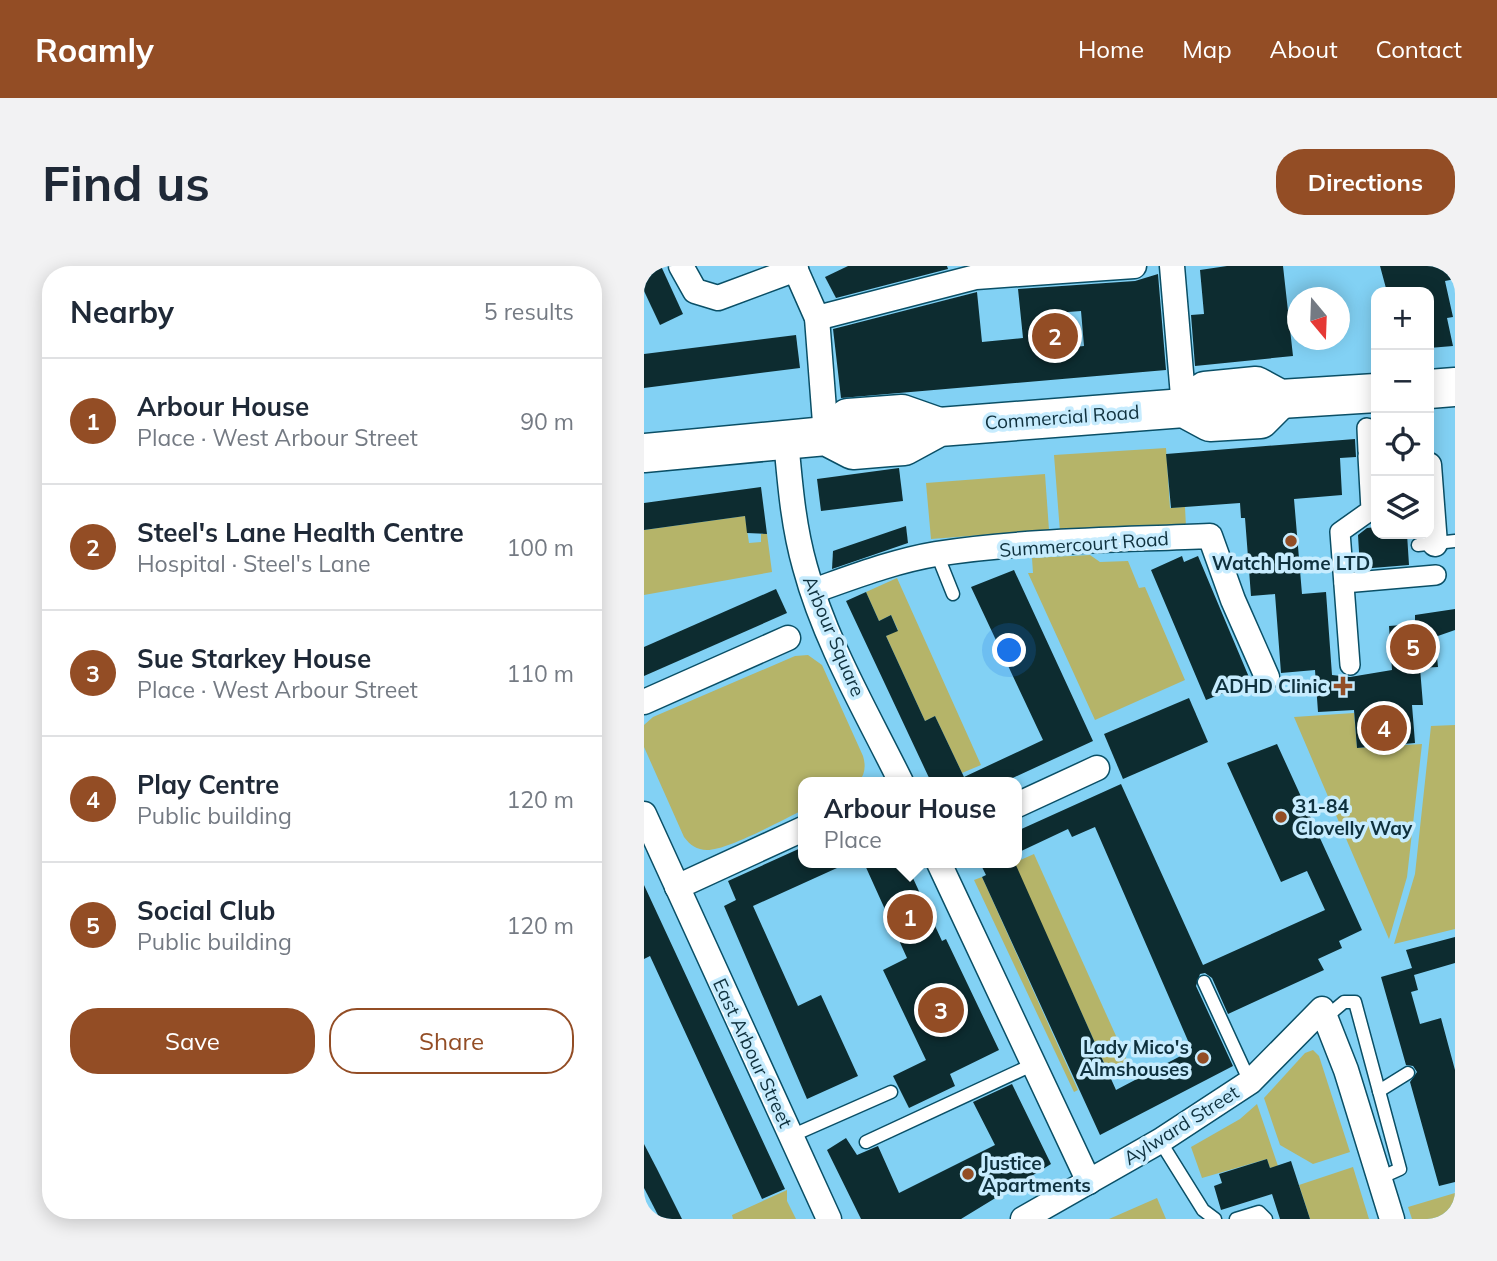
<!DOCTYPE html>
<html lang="en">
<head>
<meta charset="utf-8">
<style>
	:root { --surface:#fff; --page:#f2f2f3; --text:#1f2937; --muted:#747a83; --line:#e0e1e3; --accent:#934d25 }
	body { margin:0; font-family:Mulish,sans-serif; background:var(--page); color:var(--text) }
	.controls { position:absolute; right:21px; top:21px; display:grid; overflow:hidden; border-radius:14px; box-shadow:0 4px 18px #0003 }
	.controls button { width:63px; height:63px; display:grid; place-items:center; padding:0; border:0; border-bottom:2px solid var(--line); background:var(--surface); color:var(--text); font:35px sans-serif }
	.compass { position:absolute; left:643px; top:21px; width:63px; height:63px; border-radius:50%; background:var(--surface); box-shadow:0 4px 18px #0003; rotate:161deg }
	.you { position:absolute; left:366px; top:385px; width:24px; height:24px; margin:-18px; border:5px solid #fff; border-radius:50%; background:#1a73e8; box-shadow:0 0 0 10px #1a73e833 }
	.badge { display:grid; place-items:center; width:46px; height:46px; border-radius:50%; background:var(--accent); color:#fff; font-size:23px; font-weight:700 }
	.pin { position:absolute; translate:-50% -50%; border:4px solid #fff; box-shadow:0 2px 7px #0006 }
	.popup { position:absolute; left:154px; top:511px; width:224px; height:91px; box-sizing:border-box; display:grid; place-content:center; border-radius:14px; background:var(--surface); filter:drop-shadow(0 2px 5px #0005); font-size:23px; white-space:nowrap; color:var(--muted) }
	.popup b { font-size:26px; color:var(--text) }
	.popup::after { content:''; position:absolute; left:50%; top:100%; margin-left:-14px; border:14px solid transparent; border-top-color:var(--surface) }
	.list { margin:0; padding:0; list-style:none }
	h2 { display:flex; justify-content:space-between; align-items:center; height:91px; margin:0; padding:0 28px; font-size:30px }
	h2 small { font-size:23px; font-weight:400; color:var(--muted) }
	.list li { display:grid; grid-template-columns:46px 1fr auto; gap:21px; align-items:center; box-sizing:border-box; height:126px; padding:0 28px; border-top:2px solid var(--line) }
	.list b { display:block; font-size:26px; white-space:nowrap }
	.list p { margin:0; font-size:23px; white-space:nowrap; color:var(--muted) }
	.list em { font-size:23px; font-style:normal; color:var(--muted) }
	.actions { display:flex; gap:14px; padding:21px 28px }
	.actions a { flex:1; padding:16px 0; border:2px solid var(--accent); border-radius:28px; text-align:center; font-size:24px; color:var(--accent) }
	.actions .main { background:var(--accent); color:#fff }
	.icon { flex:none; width:38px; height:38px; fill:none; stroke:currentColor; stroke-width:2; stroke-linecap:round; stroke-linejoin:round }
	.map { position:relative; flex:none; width:811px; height:953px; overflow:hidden; border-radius:28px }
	header { display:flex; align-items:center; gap:42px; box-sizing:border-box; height:98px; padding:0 35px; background:var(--accent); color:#fff }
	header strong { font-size:33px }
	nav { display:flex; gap:38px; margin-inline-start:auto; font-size:24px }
	.intro { display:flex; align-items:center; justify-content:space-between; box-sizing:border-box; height:168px; padding:0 42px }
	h1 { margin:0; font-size:49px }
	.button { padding:18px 32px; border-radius:28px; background:var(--accent); color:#fff; font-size:24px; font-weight:700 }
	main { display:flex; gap:42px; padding:0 42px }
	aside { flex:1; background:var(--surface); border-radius:28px; box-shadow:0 4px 18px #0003 }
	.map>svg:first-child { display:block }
	.green { fill:#b5b469 }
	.building { fill:#0d2c30; fill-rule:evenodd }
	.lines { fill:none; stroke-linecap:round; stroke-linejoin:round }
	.service-casing { stroke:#0a4f66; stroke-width:15 }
	.pedestrian-casing { stroke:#0a4f66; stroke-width:22 }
	.minor-casing { stroke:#0a4f66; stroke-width:27 }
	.trunk-casing { stroke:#0a4f66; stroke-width:41 }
	.service { stroke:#fff; stroke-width:12 }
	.pedestrian { stroke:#fff; stroke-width:19 }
	.minor { stroke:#fff; stroke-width:24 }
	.trunk { stroke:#fff; stroke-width:38 }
	.poi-dot { fill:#934d25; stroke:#c7ecfe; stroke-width:2.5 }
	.labels { text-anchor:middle; stroke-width:7; stroke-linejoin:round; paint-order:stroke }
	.street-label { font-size:19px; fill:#0f313e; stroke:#c7ecfe }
	.poi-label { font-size:19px; font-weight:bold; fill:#0f313e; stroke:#c7ecfe; text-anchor:end }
</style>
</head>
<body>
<header>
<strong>Roamly</strong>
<nav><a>Home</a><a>Map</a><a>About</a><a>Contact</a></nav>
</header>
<div class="intro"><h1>Find us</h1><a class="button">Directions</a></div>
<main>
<aside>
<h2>Nearby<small>5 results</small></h2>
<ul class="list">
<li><span class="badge">1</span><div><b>Arbour House</b><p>Place · West Arbour Street</p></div><em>90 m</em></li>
<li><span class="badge">2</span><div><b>Steel's Lane Health Centre</b><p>Hospital · Steel's Lane</p></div><em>100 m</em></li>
<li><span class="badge">3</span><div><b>Sue Starkey House</b><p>Place · West Arbour Street</p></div><em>110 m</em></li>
<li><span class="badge">4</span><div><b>Play Centre</b><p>Public building</p></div><em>120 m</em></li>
<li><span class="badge">5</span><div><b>Social Club</b><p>Public building</p></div><em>120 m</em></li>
</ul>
<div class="actions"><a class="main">Save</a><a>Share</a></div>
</aside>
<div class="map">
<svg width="811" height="953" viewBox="0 0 811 953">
	<rect width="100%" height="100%" fill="#82d1f4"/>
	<g class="green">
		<polygon points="522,182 526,242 541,241 542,261 416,266 410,189"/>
		<polygon points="401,208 405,264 287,273 282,217"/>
		<polygon points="101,250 105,277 117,276 117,268 123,268 128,306 0,329 0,264"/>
		<polygon points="446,289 456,296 484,295 495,322 501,321 541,414 451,454 384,307 389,307 388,292"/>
		<polygon points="253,312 337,499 318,507 291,450 281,455 242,370 254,364 247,349 235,355 222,326"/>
		<path d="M164 389 178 399 219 490C222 500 221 508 215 516H159V544C138 554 84 584 63 584 53 584 46 579 40 571L0 481V459L9 451 151 390Z"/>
		<polygon points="710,447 713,482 778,478 763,611 745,673 650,451"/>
		<polygon points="811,459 811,663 750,678 771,608 787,460"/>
		<polygon points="390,588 486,801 466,810 370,597"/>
		<polygon points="338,611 434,824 430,826 330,614"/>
		<polygon points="669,784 675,790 706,886 669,898 636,879 620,832 661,787"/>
		<polygon points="613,838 634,900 626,902 623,893 558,912 547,881 596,853"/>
		<polygon points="709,901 725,953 666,953 655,919"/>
		<polygon points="143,924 143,935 152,953 89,953 88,949"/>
		<polygon points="811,927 811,953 768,953 764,941"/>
		<polygon points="513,932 522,953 465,953"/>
	</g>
	<g class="building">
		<polygon points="0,0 17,0 39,48 16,59 0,25"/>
		<polygon points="204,0 303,0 304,3 192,32 181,11"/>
		<polygon points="583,0 639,0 649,90 551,100 547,49 560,48 556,4"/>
		<polygon points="736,0 811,0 811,13 801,15 809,51 803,52 809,80 785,82 785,26 743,26"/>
		<path d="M514 8 522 104 197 132 189 63 333 26 338 76 379 72 374 23 491 15ZM437 45 440 80 402 84 398 48Z"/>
		<polygon points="152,69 156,102 0,122 0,88"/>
		<polygon points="711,173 712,191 696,192 698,229 650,233 658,328 682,326 688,409 706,411 748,404 745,360 771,358 771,349 811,343 811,364 791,371 794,401 776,402 779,439 768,439 771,477 713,482 710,444 674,446 671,404 637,407 631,328 607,330 601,252 597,252 596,237 527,242 522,188"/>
		<polygon points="255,202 259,235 177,245 173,213"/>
		<polygon points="117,221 123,268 103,267 101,250 0,264 0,237"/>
		<polygon points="262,260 264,277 188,303 189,285"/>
		<polygon points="732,261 732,268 763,268 765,299 716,303 714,269 723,262"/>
		<polygon points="538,290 540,296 554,290 607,416 562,434 507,304"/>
		<polygon points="370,304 449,475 360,516 287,516 202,335 222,326 235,355 247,349 254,365 242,370 281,455 291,450 320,511 399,474 327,321"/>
		<polygon points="132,323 143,347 0,410 0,381"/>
		<polygon points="545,432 564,476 479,513 460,468"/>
		<polygon points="633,478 718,664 695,675 698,682 674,693 680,704 584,748 568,712 561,707 556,708 552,720 589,800 456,869 338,611 342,609 336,597 371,597 472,824 548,784 451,561 428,571 424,563 373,587 373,565 477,518 559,699 681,644 663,605 637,616 583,497"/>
		<polygon points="159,581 159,597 204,597 109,640 154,740 177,729 214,810 163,833 80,640 92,634 84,615"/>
		<polygon points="220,597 262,597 298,675 302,673 355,784 306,808 311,820 265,842 249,810 282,794 239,704 263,692"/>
		<polygon points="0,619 141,923 118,933 6,690 0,693"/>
		<polygon points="811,671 811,697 770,709 774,724 767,726 776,758 797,752 811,804 811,916 795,920 766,816 773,806 769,800 762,799 737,711 768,702 762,684"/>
		<polygon points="368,818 407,898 317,953 217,953 183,884 202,872 213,889 234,880 255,927 351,879 329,836"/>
		<polygon points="0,878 13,903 38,953 16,953 0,922"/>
		<polygon points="623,893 626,902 647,895 666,953 636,953 628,928 577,944 570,920 578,917 575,908"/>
	</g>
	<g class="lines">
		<defs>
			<g id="service">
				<polyline points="774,279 811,275"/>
				<polyline points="293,288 309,328"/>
				<polyline points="560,716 606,816"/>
				<polyline points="682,751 700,736 711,736 756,903 736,912"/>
				<polyline points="735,825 764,807"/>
				<polyline points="147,870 247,826"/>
				<polyline points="516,875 559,944 571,953"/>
				<polyline points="222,876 390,798"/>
				<polyline points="592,953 615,946 622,953"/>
			</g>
			<g id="pedestrian">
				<polyline points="723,162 724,185"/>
				<polyline points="700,317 792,309"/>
				<polyline points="706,399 696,266 727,244 724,190"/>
			</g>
			<g id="minor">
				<polyline points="37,0 51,25 74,32 152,3"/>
				<polyline points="150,0 173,52 182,170"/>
				<polyline points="528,0 540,142"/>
				<polyline points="173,52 332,11 490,0"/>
				<path d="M142 174C146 217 149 259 161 301 181 376 223 447 257 516"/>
				<polyline points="785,199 791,278"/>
				<path d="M169 325C209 311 250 295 292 288 381 274 477 274 566 270L589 334 623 411"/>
				<polyline points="0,436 144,372"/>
				<polyline points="373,539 453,502"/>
				<polyline points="0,548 185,953"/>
				<polyline points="295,597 445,916"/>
				<polyline points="33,621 159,563"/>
				<polyline points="379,953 516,875 606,816 678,743 702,804 748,953"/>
			</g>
			<g id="trunk">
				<polyline points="785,123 811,121"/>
				<polyline points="540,142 561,125 612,120 636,133 732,127"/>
				<polyline points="182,170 204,152 258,148 295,161"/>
				<polyline points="0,187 182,170 209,184 245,181 260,180 295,161 540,142 566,156 616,153 636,133"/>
			</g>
		</defs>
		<use href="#service" class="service-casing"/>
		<use href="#pedestrian" class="pedestrian-casing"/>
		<use href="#minor" class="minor-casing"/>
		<use href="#trunk" class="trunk-casing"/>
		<use href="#service" class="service"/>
		<use href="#pedestrian" class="pedestrian"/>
		<use href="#minor" class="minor"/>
		<use href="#trunk" class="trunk"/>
	</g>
	<g class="poi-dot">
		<circle cx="647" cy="275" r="7"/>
		<path d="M695.5 409.5h7v7h7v7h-7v7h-7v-7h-7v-7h7z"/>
		<circle cx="637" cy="551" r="7"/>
		<circle cx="559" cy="792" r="7"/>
		<circle cx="324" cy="908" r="7"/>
	</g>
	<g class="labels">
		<g class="street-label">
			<text transform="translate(418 151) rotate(-4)" y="7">Commercial Road</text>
			<text transform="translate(440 278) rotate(-4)" y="7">Summercourt Road</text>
			<text transform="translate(190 370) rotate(67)" y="7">Arbour Square</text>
			<text transform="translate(109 787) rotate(65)" y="7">East Arbour Street</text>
			<text transform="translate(537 859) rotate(-32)" y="7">Aylward Street</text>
		</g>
		<g class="poi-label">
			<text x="647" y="304" text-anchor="middle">Watch Home LTD</text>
			<text x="683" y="427">ADHD Clinic</text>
			<text x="651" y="547" text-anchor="start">31-84<tspan x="651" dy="22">Clovelly Way</tspan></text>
			<text x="545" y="788">Lady Mico's<tspan x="545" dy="22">Almshouses</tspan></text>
			<text x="338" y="904" text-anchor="start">Justice<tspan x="338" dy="22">Apartments</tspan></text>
		</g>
	</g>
</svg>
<div class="controls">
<button>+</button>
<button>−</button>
<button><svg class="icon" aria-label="locate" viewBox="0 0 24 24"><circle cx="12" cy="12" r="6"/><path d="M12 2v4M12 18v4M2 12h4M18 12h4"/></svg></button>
<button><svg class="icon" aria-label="layers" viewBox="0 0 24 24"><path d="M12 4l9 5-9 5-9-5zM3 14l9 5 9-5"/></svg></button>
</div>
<svg class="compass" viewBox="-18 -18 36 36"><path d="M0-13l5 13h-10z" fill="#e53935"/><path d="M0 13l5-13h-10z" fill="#747a83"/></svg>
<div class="you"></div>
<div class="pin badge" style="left:266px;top:651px">1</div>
<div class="popup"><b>Arbour House</b>Place</div>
<div class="pin badge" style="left:411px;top:70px">2</div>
<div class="pin badge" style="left:297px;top:744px">3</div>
<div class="pin badge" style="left:740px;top:462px">4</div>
<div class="pin badge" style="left:769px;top:381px">5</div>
</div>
</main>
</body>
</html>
